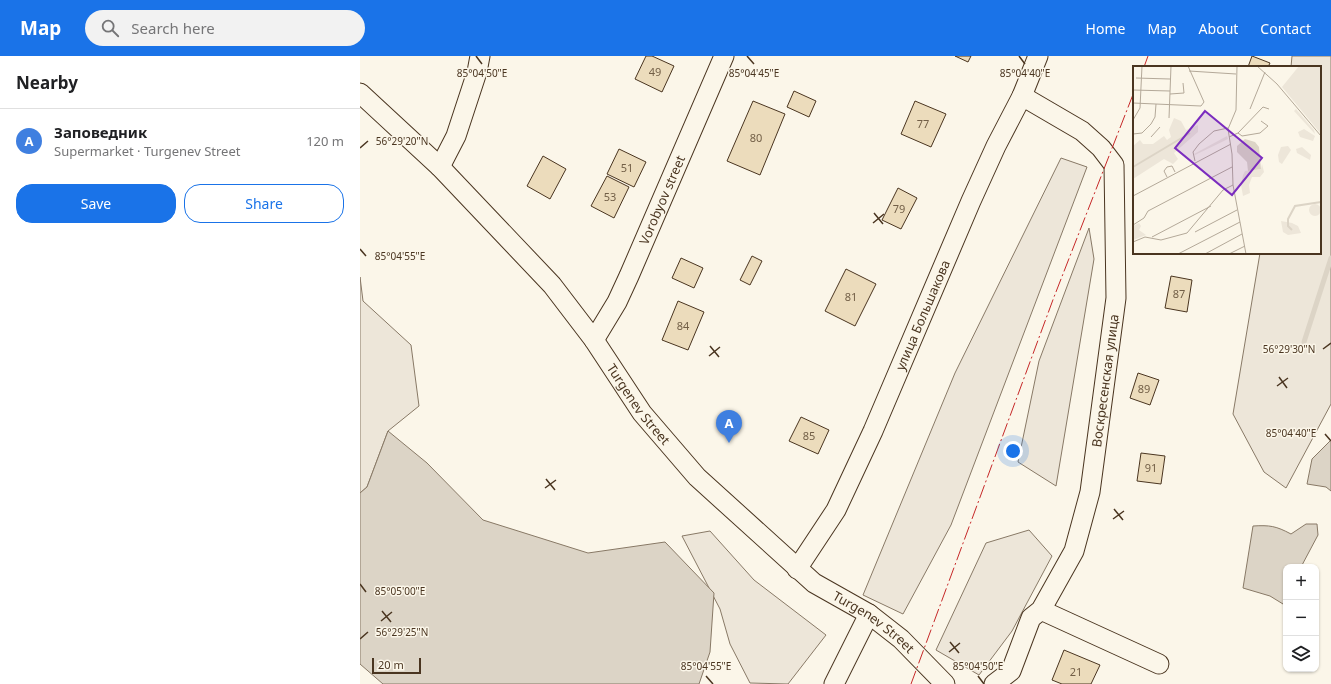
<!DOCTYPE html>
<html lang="en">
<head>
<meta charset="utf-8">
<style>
	:root { --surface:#fff; --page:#f2f2f2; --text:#202124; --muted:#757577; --line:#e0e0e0; --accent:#1a73e8 }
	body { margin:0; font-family:"Noto Sans",sans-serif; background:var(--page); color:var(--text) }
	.controls { position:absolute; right:12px; bottom:12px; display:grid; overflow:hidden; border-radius:8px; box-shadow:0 1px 3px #0004 }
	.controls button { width:36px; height:36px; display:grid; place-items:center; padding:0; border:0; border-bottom:1px solid var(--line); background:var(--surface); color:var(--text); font:20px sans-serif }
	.scale { position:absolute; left:12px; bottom:10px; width:49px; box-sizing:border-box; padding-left:4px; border:2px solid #4a3520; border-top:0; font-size:11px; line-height:14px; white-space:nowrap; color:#4a3520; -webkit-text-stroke:3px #fbf6e9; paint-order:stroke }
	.you { position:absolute; left:653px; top:395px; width:14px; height:14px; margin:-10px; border:3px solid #fff; border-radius:50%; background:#1a73e8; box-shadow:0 0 0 6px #1a73e833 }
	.badge { display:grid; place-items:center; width:26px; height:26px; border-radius:50%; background:var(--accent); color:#fff; font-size:13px; font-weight:700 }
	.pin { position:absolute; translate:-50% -33px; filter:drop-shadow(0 1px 2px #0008) }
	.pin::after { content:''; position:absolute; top:21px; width:14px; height:12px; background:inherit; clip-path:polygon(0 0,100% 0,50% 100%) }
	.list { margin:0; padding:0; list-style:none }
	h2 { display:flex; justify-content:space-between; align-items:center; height:52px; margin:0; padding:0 16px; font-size:17px }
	h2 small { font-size:13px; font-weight:400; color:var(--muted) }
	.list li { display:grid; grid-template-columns:26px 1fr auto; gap:12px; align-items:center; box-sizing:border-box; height:64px; padding:0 16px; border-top:1px solid var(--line) }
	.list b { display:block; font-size:15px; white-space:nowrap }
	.list p { margin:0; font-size:13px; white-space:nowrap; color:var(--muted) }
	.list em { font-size:13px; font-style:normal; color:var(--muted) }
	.actions { display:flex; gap:8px; padding:12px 16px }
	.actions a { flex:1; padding:9px 0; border:1px solid var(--accent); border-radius:16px; text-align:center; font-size:14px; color:var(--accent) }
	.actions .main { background:var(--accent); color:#fff }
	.icon { flex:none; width:22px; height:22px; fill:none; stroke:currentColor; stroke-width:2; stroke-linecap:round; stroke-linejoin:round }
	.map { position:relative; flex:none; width:971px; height:628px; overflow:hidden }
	header { display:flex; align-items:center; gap:24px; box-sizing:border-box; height:56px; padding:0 20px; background:var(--accent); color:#fff }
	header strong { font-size:19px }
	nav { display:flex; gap:22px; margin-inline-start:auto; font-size:14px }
	.search { width:280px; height:36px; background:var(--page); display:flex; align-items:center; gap:10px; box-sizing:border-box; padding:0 14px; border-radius:22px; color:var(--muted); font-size:15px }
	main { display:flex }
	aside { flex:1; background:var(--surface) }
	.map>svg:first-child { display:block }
	.green { fill:#ede6d9; stroke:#887966 }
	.water { fill:#dcd4c6; stroke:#887966 }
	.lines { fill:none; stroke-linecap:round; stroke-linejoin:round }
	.stream { stroke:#dcd4c6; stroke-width:5 }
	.building { fill:#ecdcbc; stroke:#4a3520 }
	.minor-casing { stroke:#4a3520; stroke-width:21 }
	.minor { stroke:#fbf6e9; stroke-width:19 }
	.power { stroke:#c62828; stroke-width:1; stroke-dasharray:14 3 2 3; stroke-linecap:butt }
	.ticks { fill:none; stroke:#4a3520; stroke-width:1.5 }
	.labels { text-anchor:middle; stroke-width:3; stroke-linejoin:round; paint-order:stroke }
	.number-label { font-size:11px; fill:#725f47 }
	.street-label { font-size:13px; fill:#4a3520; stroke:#fbf6e9 }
	.inset-river { fill:none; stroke:#dcd4c6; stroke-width:2 }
	.inset-road { fill:none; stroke:#b4a999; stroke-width:1 }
	.view { fill:#7b2cbf; fill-opacity:0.15; stroke:#7b2cbf; stroke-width:2 }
	.inset-edge { fill:none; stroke:#4a3520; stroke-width:2 }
	.ticks-label { font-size:10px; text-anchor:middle; fill:#4a3520; stroke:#fbf6e9; stroke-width:3; stroke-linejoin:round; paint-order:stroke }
</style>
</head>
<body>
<header>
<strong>Map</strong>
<div class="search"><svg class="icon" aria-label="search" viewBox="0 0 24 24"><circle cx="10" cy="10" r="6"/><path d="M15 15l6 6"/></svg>Search here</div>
<nav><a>Home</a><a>Map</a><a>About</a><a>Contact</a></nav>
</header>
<main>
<aside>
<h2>Nearby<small></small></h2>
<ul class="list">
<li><span class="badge" style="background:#3f7fe0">A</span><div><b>Заповедник</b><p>Supermarket · Turgenev Street</p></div><em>120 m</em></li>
</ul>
<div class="actions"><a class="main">Save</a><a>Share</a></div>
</aside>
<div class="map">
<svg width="971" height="628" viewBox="0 0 971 628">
	<rect width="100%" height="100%" fill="#fbf6e9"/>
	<g class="green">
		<polygon points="932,0 971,0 971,348 926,432 904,416 873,358 900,197 960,197 960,11 931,11"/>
		<polygon points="701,102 727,111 591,469 543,558 503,539 595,317"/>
		<polygon points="729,172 734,203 696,430 658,406 679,305"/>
		<polygon points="0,221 3,245 51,289 59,350 28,375 7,431 0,437"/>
		<polygon points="669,474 692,500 652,575 619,619 576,594 626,487"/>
		<polygon points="350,475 394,524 466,579 428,628 390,627 370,588 360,553 322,480"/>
	</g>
	<g class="water">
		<polygon points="28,375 67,407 123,464 228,497 305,486 354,537 350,596 339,628 23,628 0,608 0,437 7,431"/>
		<polygon points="971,384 971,435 966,431 947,428 952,403"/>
		<path d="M946 468H957L958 479 941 511H926V542L923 548 910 540 883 532 893 470C910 469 916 470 931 478Z"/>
	</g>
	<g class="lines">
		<polyline class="stream" points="944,286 971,202"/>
	</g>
	<g class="building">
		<polygon points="286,0 292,0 314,10 302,36 275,23"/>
		<polygon points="595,0 611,0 608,6"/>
		<polygon points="892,0 910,7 908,11 888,11"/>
		<polygon points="434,35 456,45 449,61 427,51"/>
		<polygon points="393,45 425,58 400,119 367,105"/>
		<polygon points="555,45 586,58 571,91 541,78"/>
		<polygon points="259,93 286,106 274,131 247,118"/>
		<polygon points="183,100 206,113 190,143 167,130"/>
		<polygon points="247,120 269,131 254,162 231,150"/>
		<polygon points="538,132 557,142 541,173 522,164"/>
		<polygon points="392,200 402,205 390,229 380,224"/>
		<polygon points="321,202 343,212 334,232 312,222"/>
		<polygon points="486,213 516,228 495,270 465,255"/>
		<polygon points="811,220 832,224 827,256 805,252"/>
		<polygon points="318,245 344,256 328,294 302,284"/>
		<polygon points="778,317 799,324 790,349 770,342"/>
		<polygon points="441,361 469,374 458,398 429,385"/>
		<polygon points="781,397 805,400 801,428 777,425"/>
		<polygon points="704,594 740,609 731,628 702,628 692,624"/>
	</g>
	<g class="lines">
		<defs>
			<g id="minor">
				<path id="s1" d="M0 37 80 111 192 229 234 284 282 357 337 421 454 527 509 558 541 583 585 628"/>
				<polyline points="80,111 96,80 117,16 120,0"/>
				<path id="s2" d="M234 284 257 246 269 220 364 0"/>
				<path id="s3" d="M437 513 476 454 513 375 611 145 636 90 662 40 678 0"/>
				<polyline points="681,554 799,608"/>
				<polyline points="474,628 509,558"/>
				<path id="s4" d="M634 628 651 615 671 562 681 554 714 495 730 436 756 242 754 109 741 92 722 75 662 40"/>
			</g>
		</defs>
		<use href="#minor" class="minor-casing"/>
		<use href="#minor" class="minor"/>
		<g class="power">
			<polyline points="784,11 788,0"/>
			<polyline points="551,628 694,241 774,36"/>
		</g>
	</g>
	<path class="ticks" d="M116 0 122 8M387 0 394 8M659 0 665 8M0 92 8 85M514 157 523 168M513 167 524 158M0 193 6 200M350 290 359 301M963 293 971 287M349 300 360 291M919 321 927 332M917 330 928 322M965 378 971 385M186 423 195 434M185 432 196 424M754 453 763 464M753 463 764 455M0 528 6 536M22 555 31 566M21 565 32 556M0 583 8 576M590 586 599 597M589 596 600 587M346 620 353 628M618 620 624 628"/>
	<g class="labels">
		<g class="number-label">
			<text x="295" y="20">49</text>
			<text x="563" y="72">77</text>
			<text x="396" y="86">80</text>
			<text x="267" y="116">51</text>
			<text x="250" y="145">53</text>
			<text x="539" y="157">79</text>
			<text x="819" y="242">87</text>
			<text x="491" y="245">81</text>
			<text x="323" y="274">84</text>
			<text x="784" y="337">89</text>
			<text x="449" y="384">85</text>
			<text x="791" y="416">91</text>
			<text x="716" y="620">21</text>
		</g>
		<g class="street-label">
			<text dy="5" stroke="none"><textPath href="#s2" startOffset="156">Vorobyov street</textPath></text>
			<text dy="5" stroke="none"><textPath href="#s3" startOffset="284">улица Большакова</textPath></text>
			<text dy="5" stroke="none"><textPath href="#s4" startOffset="332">Воскресенская улица</textPath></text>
			<text dy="5" stroke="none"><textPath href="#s1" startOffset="419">Turgenev Street</textPath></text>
			<text dy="5" stroke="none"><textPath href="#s1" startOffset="742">Turgenev Street</textPath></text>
		</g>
	</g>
	<g transform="translate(773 10)">
		<rect width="188" height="188" fill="#fbf6e9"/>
		<path d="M166 0H188V68L149 21ZM163 43 181 64 182 68 161 45ZM41 52 48 55 53 64 65 59V66L41 87 45 93 40 98 31 93 0 113V80L7 74 10 78H20L31 70 34 74 38 71 36 64ZM171 63 182 70 180 75 167 71 165 66ZM94 70 95 73 62 89 61 88ZM155 80 158 84 149 98 146 96 145 89 148 81ZM169 81 178 89 177 94 164 87 163 83ZM129 98 131 106 127 111H119L116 119 117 127 110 130 108 119 110 109 112 105 128 103ZM176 144a6 6 0 1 1 12 0a6 6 0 1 1-12 0ZM148 155 159 157 165 160 168 167 155 169 150 166ZM6 157 8 160 6 164 13 169 0 174V160Z" fill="#ede6d9"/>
		<path d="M112 73 122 76 126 81 128 103 115 105 114 96 104 86V80Z" fill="#dcd4c6"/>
		<path class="inset-river" d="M0 101 57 67M159 164 155 160V153L162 140 188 136"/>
		<path class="inset-road" d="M104 0 103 44 95 63 99 88 100 119 113 188M124 0 144 18 188 70M56 5 103 8M3 12 37 13M0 24 37 25M37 28 51 27 50 17M0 37 68 40 71 36 55 0M117 43 132 6M36 52 38 0M0 54 7 42 9 0M105 67 109 70 127 67 135 60 128 55M0 68 9 67 18 58 22 51 23 38M18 71 27 61M96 71 105 67 130 41 136 43M62 95 60 86 66 78 81 65 95 62M34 111 31 105 34 101 39 100 42 106M0 130 98 78M0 159 11 152 15 145 99 101M62 166 104 144M19 171 78 140M0 176 12 171 28 174 54 167 90 124 100 119M45 188 107 156M72 188 109 168M96 188 112 180"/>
		<path class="view" d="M72 45 129 92 99 129 42 82Z"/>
		<rect width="188" height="188" class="inset-edge"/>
	</g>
	<g class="ticks-label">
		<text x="122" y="21">85°04'50"E</text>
		<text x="394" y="21">85°04'45"E</text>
		<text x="665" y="21">85°04'40"E</text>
		<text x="42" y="89">56°29'20"N</text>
		<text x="40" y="204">85°04'55"E</text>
		<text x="929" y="297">56°29'30"N</text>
		<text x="931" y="381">85°04'40"E</text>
		<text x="40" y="539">85°05'00"E</text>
		<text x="42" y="580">56°29'25"N</text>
		<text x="346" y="614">85°04'55"E</text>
		<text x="618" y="614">85°04'50"E</text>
	</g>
</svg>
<div class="controls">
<button>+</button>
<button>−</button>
<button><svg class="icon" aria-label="layers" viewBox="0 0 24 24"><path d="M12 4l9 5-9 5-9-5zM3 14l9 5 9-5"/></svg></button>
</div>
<div class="scale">20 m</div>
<div class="you"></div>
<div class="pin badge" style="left:369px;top:387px;background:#3f7fe0">A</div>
</div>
</main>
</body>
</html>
